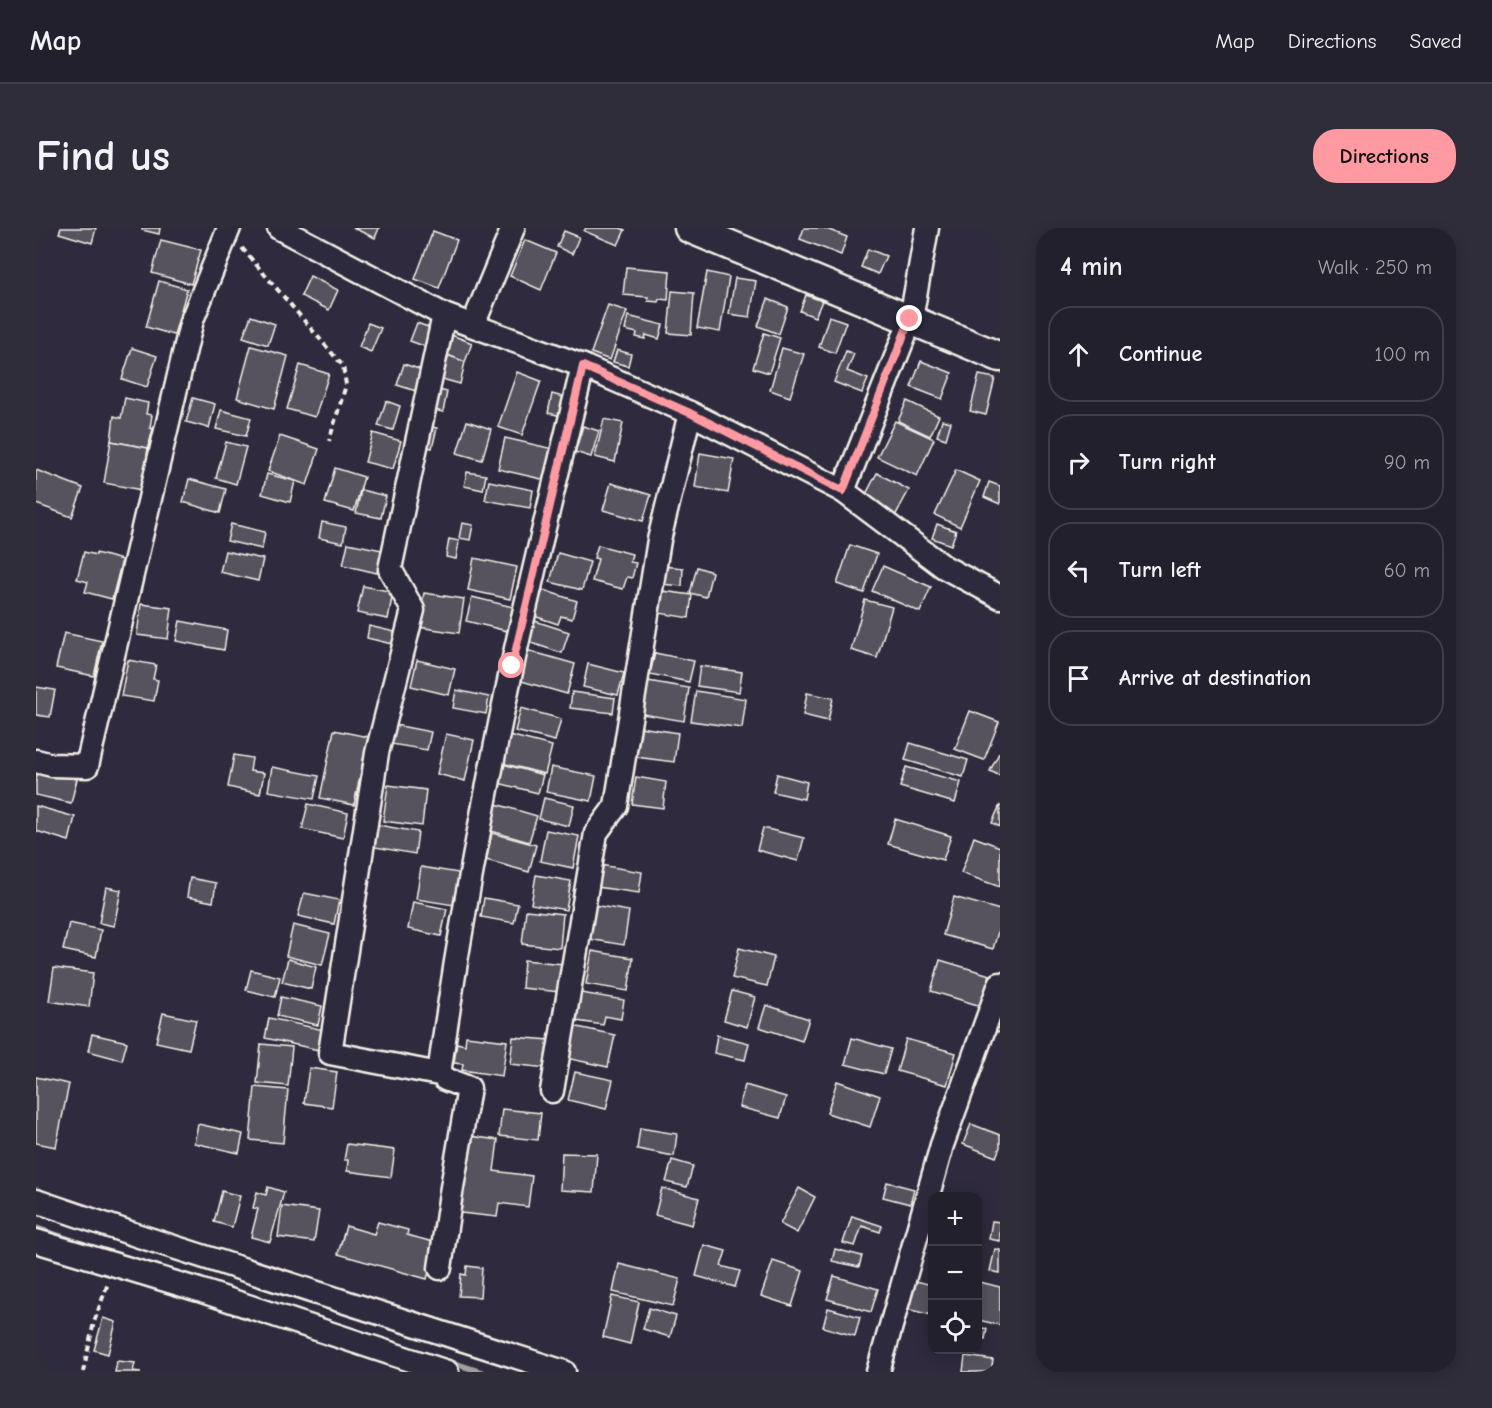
<!DOCTYPE html>
<html lang="en">
<head>
<meta charset="utf-8">
<style>
	:root { --surface:#23202e; --page:#2f2d3a; --text:#f1f3f6; --muted:#a3a3aa; --line:#403e4a; --accent:#ff9aa2 }
	body { margin:0; font-family:"Comic Neue",sans-serif; background:var(--page); color:var(--text) }
	.controls { position:absolute; right:18px; bottom:18px; display:grid; overflow:hidden; border-radius:12px; box-shadow:0 3px 15px #0003 }
	.controls button { width:54px; height:54px; display:grid; place-items:center; padding:0; border:0; border-bottom:2px solid var(--line); background:var(--surface); color:var(--text); font:30px sans-serif }
	.stop { position:absolute; width:18px; height:18px; margin:-14px; border:4px solid #ff9aa2; border-radius:50%; background:#fff }
	.stop.end { background:#ff9aa2; border-color:#fff; box-shadow:0 2px 6px #0008 }
	.list { margin:0; padding:0; list-style:none }
	h2 { display:flex; justify-content:space-between; align-items:center; height:78px; margin:0; padding:0 24px; font-size:26px }
	h2 small { font-size:20px; font-weight:400; color:var(--muted) }
	.list li { display:grid; grid-template-columns:39px 1fr auto; gap:18px; align-items:center; box-sizing:border-box; height:96px; margin:0 12px 12px; padding:0 12px; border:2px solid var(--line); border-radius:24px }
	.list b { display:block; font-size:22px; white-space:nowrap }
	.list em { font-size:20px; font-style:normal; color:var(--muted) }
	.icon { flex:none; width:33px; height:33px; fill:none; stroke:currentColor; stroke-width:2; stroke-linecap:round; stroke-linejoin:round }
	.map { position:relative; flex:none; width:964px; height:1144px; overflow:hidden; border-radius:24px }
	header { display:flex; align-items:center; gap:36px; box-sizing:border-box; height:84px; padding:0 30px; background:var(--surface); border-bottom:2px solid var(--line) }
	header strong { font-size:28px }
	nav { display:flex; gap:33px; margin-inline-start:auto; font-size:21px }
	.intro { display:flex; align-items:center; justify-content:space-between; box-sizing:border-box; height:144px; padding:0 36px }
	h1 { margin:0; font-size:42px }
	.button { padding:15px 27px; border-radius:24px; background:var(--accent); color:#111; font-size:21px; font-weight:700 }
	main { display:flex; gap:36px; padding:0 36px }
	aside { flex:1; background:var(--surface); border-radius:24px; box-shadow:0 3px 15px #0003 }
	.map>svg:first-child { display:block }
	.lines { fill:none; stroke-linecap:round; stroke-linejoin:round }
	.stream { stroke:#a19ea0; stroke-width:6 }
	.building { fill:#56525f; stroke:#f4f1e8; stroke-width:1.5 }
	.minor-casing { stroke:#f4f1e8; stroke-width:27 }
	.major-casing { stroke:#f4f1e8; stroke-width:33 }
	.path { stroke:#f4f1e8; stroke-width:4; stroke-dasharray:6 4.5; stroke-linecap:butt }
	.minor { stroke:#2f2a3d; stroke-width:22 }
	.major { stroke:#2f2a3d; stroke-width:28 }
	.route { stroke:#ff9aa2; stroke-width:8 }
</style>
</head>
<body>
<header>
<strong>Map</strong>
<nav><a>Map</a><a>Directions</a><a>Saved</a></nav>
</header>
<div class="intro"><h1>Find us</h1><a class="button">Directions</a></div>
<main>
<div class="map">
<svg width="964" height="1144" viewBox="0 0 964 1144">
	<rect width="100%" height="100%" fill="#2f2a3d"/>
	<filter id="ink" filterUnits="userSpaceOnUse"><feTurbulence type="fractalNoise" baseFrequency=".0167" numOctaves="2"/><feDisplacementMap in="SourceGraphic" scale="12" xChannelSelector="R" yChannelSelector="G"/><feConvolveMatrix kernelMatrix="1 2 1 2 8 2 1 2 1" color-interpolation-filters="sRGB"/></filter>
	<g filter="url(#ink)">
		<g class="lines">
			<g class="stream">
				<polyline points="0,1000 48,1016"/>
				<polyline points="412,1133 445,1144"/>
			</g>
		</g>
		<g class="building">
			<polygon points="25,0 60,0 56,15 23,5"/>
			<polygon points="106,0 124,0 123,6 106,2"/>
			<polygon points="317,0 343,0 339,10"/>
			<polygon points="550,0 584,0 589,2 582,17 548,3"/>
			<polygon points="768,0 788,0 811,9 805,27 764,11"/>
			<polygon points="397,3 421,12 403,60 379,51"/>
			<polygon points="528,3 543,9 536,26 521,19"/>
			<polygon points="125,12 165,22 155,56 116,45"/>
			<polygon points="489,12 520,25 505,62 474,48"/>
			<polygon points="832,21 850,28 842,46 825,39"/>
			<polygon points="590,39 634,43 632,72 623,71 622,74 612,73 612,69 587,67"/>
			<polygon points="671,44 693,49 684,104 661,100"/>
			<polygon points="274,48 302,62 293,82 265,68"/>
			<polygon points="699,50 720,53 714,89 693,86"/>
			<polygon points="123,53 151,61 138,107 110,99"/>
			<polygon points="636,63 658,65 655,107 632,105"/>
			<polygon points="770,67 786,73 779,89 764,83"/>
			<polygon points="732,71 752,79 743,106 722,98"/>
			<polygon points="572,77 591,83 574,132 555,125"/>
			<polygon points="215,88 239,96 232,117 207,109"/>
			<polygon points="592,88 627,97 623,111 610,107 609,111 600,109 601,105 589,102"/>
			<polygon points="793,88 810,94 799,125 783,119"/>
			<polygon points="332,95 345,100 335,124 323,119"/>
			<polygon points="381,95 400,102 393,120 374,113"/>
			<polygon points="728,105 744,110 733,145 717,140"/>
			<polygon points="413,106 436,115 429,134 406,125"/>
			<polygon points="215,118 252,128 238,181 201,170"/>
			<polygon points="96,120 121,128 111,159 86,151"/>
			<polygon points="746,120 768,126 754,169 734,162"/>
			<polygon points="581,122 595,126 592,138 577,134"/>
			<polygon points="810,123 818,126 811,143 832,151 826,165 798,154"/>
			<polygon points="406,125 429,134 424,156 399,149"/>
			<polygon points="885,133 916,145 906,171 875,159"/>
			<polygon points="368,136 386,142 380,163 361,157"/>
			<polygon points="264,137 293,146 279,189 251,181"/>
			<polygon points="481,144 505,153 486,207 462,199"/>
			<polygon points="943,147 959,150 950,187 934,183"/>
			<polygon points="399,161 411,164 407,184 394,181"/>
			<polygon points="516,166 531,170 526,188 512,185"/>
			<polygon points="89,170 112,175 110,186 116,187 114,200 117,201 112,220 75,213 78,188 85,190"/>
			<polygon points="157,170 179,176 173,200 150,194"/>
			<polygon points="350,173 364,178 357,202 342,198"/>
			<polygon points="871,173 903,188 894,208 862,193"/>
			<polygon points="185,182 215,190 210,208 180,201"/>
			<polygon points="568,191 587,195 579,234 559,229"/>
			<polygon points="906,192 915,194 910,211 901,208"/>
			<polygon points="431,193 455,201 446,232 421,225"/>
			<polygon points="859,193 898,211 881,248 841,229"/>
			<polygon points="388,197 401,200 396,220 383,217"/>
			<polygon points="547,198 563,203 555,229 539,224"/>
			<polygon points="337,205 365,213 357,241 329,234"/>
			<polygon points="244,208 283,221 271,257 232,243"/>
			<polygon points="469,210 517,221 510,252 462,241"/>
			<polygon points="75,213 112,220 106,262 68,255"/>
			<polygon points="190,214 210,219 200,256 180,250"/>
			<polygon points="664,225 698,231 692,265 659,259"/>
			<polygon points="299,240 328,249 318,283 289,275"/>
			<polygon points="0,242 47,260 36,289 0,276"/>
			<polygon points="920,242 944,253 924,299 899,287"/>
			<polygon points="431,244 450,247 447,262 428,258"/>
			<polygon points="841,245 873,262 859,288 827,272"/>
			<polygon points="231,246 259,253 254,274 226,266"/>
			<polygon points="153,251 190,261 184,285 147,274"/>
			<polygon points="453,253 497,262 494,280 449,272"/>
			<polygon points="953,254 964,258 964,276 948,269"/>
			<polygon points="575,255 615,267 607,293 567,282"/>
			<polygon points="325,262 350,268 345,290 320,285"/>
			<polygon points="286,294 310,299 307,315 283,310"/>
			<polygon points="426,295 437,297 434,312 423,310"/>
			<polygon points="195,296 229,304 226,321 191,313"/>
			<polygon points="901,296 920,303 915,317 896,310"/>
			<polygon points="413,311 423,313 420,331 410,329"/>
			<polygon points="312,315 346,322 341,345 307,337"/>
			<polygon points="562,317 596,326 594,334 600,335 596,350 591,349 587,361 556,353 562,331 558,330"/>
			<polygon points="814,317 841,326 828,365 801,356"/>
			<polygon points="189,323 227,331 222,353 184,344"/>
			<polygon points="48,324 60,327 60,325 86,332 76,371 49,364 52,354 41,351"/>
			<polygon points="522,325 554,334 546,362 514,354"/>
			<polygon points="438,330 481,339 474,371 432,362"/>
			<polygon points="626,338 647,340 646,358 625,356"/>
			<polygon points="847,338 895,359 884,384 836,363"/>
			<polygon points="661,339 676,344 670,369 654,365"/>
			<polygon points="327,358 357,364 352,391 321,385"/>
			<polygon points="507,362 541,373 536,391 525,388 522,396 498,388"/>
			<polygon points="626,363 656,367 653,390 623,385"/>
			<polygon points="388,365 428,371 423,405 382,399"/>
			<polygon points="436,369 477,379 471,403 430,393"/>
			<polygon points="829,372 856,379 841,430 815,422"/>
			<polygon points="105,376 136,380 132,411 101,407"/>
			<polygon points="144,393 191,402 188,422 140,413"/>
			<polygon points="499,393 533,404 526,425 492,414"/>
			<polygon points="333,398 359,404 356,416 331,410"/>
			<polygon points="28,405 66,413 58,448 20,440"/>
			<polygon points="490,422 539,436 531,466 482,452"/>
			<polygon points="619,425 658,433 653,454 614,446"/>
			<polygon points="92,432 120,437 117,451 122,452 118,473 85,468"/>
			<polygon points="381,432 419,441 413,467 375,458"/>
			<polygon points="552,436 588,445 582,467 547,459"/>
			<polygon points="664,438 706,444 703,464 661,458"/>
			<polygon points="612,453 653,460 648,493 606,486"/>
			<polygon points="0,459 19,462 14,489 0,487"/>
			<polygon points="420,462 453,469 450,486 417,480"/>
			<polygon points="660,463 710,471 706,500 655,493"/>
			<polygon points="536,464 579,470 577,485 534,480"/>
			<polygon points="771,465 797,470 792,493 767,487"/>
			<polygon points="485,480 525,491 519,513 479,503"/>
			<polygon points="934,483 963,494 948,532 919,521"/>
			<polygon points="359,497 395,504 391,522 355,516"/>
			<polygon points="604,499 642,505 638,534 600,529"/>
			<polygon points="298,502 332,509 318,577 284,570"/>
			<polygon points="410,506 438,512 429,553 401,546"/>
			<polygon points="473,507 516,518 509,546 466,535"/>
			<polygon points="874,515 932,532 927,549 869,532"/>
			<polygon points="963,525 964,526 964,548 954,543"/>
			<polygon points="198,527 216,530 214,543 228,545 224,566 192,559"/>
			<polygon points="463,535 507,547 502,565 458,554"/>
			<polygon points="236,539 283,548 278,571 232,563"/>
			<polygon points="515,539 560,548 555,573 510,564"/>
			<polygon points="870,539 925,554 919,575 864,559"/>
			<polygon points="2,542 41,551 35,575 0,567 0,552"/>
			<polygon points="741,546 771,554 768,571 737,564"/>
			<polygon points="600,549 630,554 627,580 596,576"/>
			<polygon points="352,557 390,562 386,598 347,593"/>
			<polygon points="508,570 538,577 533,598 503,591"/>
			<polygon points="272,576 312,585 307,610 266,601"/>
			<polygon points="460,576 501,588 493,614 452,602"/>
			<polygon points="964,577 964,599 956,595"/>
			<polygon points="0,578 39,589 33,613 0,603"/>
			<polygon points="859,591 915,608 907,632 852,616"/>
			<polygon points="342,597 382,604 379,626 339,619"/>
			<polygon points="727,600 768,610 762,633 721,622"/>
			<polygon points="510,602 543,608 537,640 504,633"/>
			<polygon points="456,605 500,617 493,644 450,632"/>
			<polygon points="938,609 964,619 964,659 925,645"/>
			<polygon points="564,637 606,644 603,665 561,659"/>
			<polygon points="385,639 423,645 418,677 380,671"/>
			<polygon points="500,647 535,653 530,682 495,676"/>
			<polygon points="154,650 180,655 177,674 151,669"/>
			<polygon points="70,659 85,662 78,698 63,695"/>
			<polygon points="268,665 303,672 298,696 262,688"/>
			<polygon points="918,669 964,682 964,697 957,721 907,707"/>
			<polygon points="448,670 482,676 478,695 445,689"/>
			<polygon points="377,674 411,681 405,708 372,701"/>
			<polygon points="557,677 593,683 588,717 552,711"/>
			<polygon points="490,682 527,686 524,720 486,716"/>
			<polygon points="33,695 65,702 60,729 27,722"/>
			<polygon points="257,697 294,706 286,737 250,728"/>
			<polygon points="703,720 738,729 731,758 696,750"/>
			<polygon points="556,723 597,730 592,763 550,756"/>
			<polygon points="252,731 280,739 275,761 246,754"/>
			<polygon points="488,732 527,736 524,764 486,760"/>
			<polygon points="904,732 954,747 945,778 895,763"/>
			<polygon points="18,740 57,745 53,779 13,773"/>
			<polygon points="215,742 244,749 239,769 210,762"/>
			<polygon points="696,763 719,769 711,799 688,792"/>
			<polygon points="545,765 588,772 585,791 569,788 567,797 541,793"/>
			<polygon points="245,769 286,778 282,797 241,788"/>
			<polygon points="730,777 773,791 766,813 723,799"/>
			<polygon points="964,782 964,805 953,801"/>
			<polygon points="127,785 160,792 153,821 120,814"/>
			<polygon points="233,790 288,802 283,822 229,810"/>
			<polygon points="537,798 579,807 572,839 530,830"/>
			<polygon points="56,806 91,814 86,832 52,823"/>
			<polygon points="681,807 713,815 709,832 678,825"/>
			<polygon points="430,808 471,813 466,848 426,842 427,836 418,835 421,815 429,817"/>
			<polygon points="477,809 514,812 511,840 474,836"/>
			<polygon points="816,810 855,821 848,846 809,836"/>
			<polygon points="870,811 920,825 911,857 861,843"/>
			<polygon points="225,816 256,819 252,858 221,855"/>
			<polygon points="273,840 301,844 296,879 268,875"/>
			<polygon points="539,844 577,852 570,881 532,872"/>
			<polygon points="0,849 33,856 20,919 0,915"/>
			<polygon points="801,853 844,868 834,899 791,885"/>
			<polygon points="709,857 750,869 744,890 703,879"/>
			<polygon points="219,859 252,862 247,915 214,912"/>
			<polygon points="466,881 505,885 502,912 463,908"/>
			<polygon points="162,896 207,906 203,925 158,915"/>
			<polygon points="935,896 964,907 964,919 960,929 927,916"/>
			<polygon points="604,900 641,906 638,928 601,921"/>
			<polygon points="433,908 462,912 458,943 496,948 492,979 463,975 461,989 425,985"/>
			<polygon points="311,916 359,922 355,949 311,943 312,932 308,932"/>
			<polygon points="526,925 561,926 558,964 524,962"/>
			<polygon points="636,932 657,938 651,959 630,954"/>
			<polygon points="851,954 878,961 874,976 847,969"/>
			<polygon points="232,959 248,964 234,1014 215,1009 222,981 217,980 221,964 230,967"/>
			<polygon points="626,960 663,970 656,997 619,987"/>
			<polygon points="763,960 779,969 761,1005 744,996"/>
			<polygon points="186,963 204,968 196,999 178,994"/>
			<polygon points="246,978 283,983 278,1014 242,1009"/>
			<polygon points="816,988 846,998 844,1004 826,998 819,1018 807,1015"/>
			<polygon points="956,993 964,994 964,1013 953,1011"/>
			<polygon points="342,994 372,1002 371,1007 401,1015 391,1051 302,1026 310,998 338,1006"/>
			<polygon points="668,1017 690,1023 685,1038 704,1043 699,1059 660,1048"/>
			<polygon points="799,1021 826,1028 823,1039 796,1033"/>
			<polygon points="959,1021 964,1022 964,1045 954,1043"/>
			<polygon points="737,1033 767,1043 756,1078 725,1068"/>
			<polygon points="583,1036 644,1051 637,1078 577,1064"/>
			<polygon points="431,1038 446,1040 444,1069 423,1068 425,1046 430,1047"/>
			<polygon points="798,1048 842,1061 835,1084 791,1071"/>
			<polygon points="876,1052 896,1057 896,1087 870,1081"/>
			<polygon points="944,1054 964,1059 964,1097 942,1092 942,1066"/>
			<polygon points="576,1068 603,1074 594,1116 567,1109"/>
			<polygon points="613,1080 640,1088 634,1109 607,1101"/>
			<polygon points="792,1080 824,1089 819,1108 787,1099"/>
			<polygon points="67,1090 80,1094 72,1126 58,1122"/>
			<polygon points="942,1099 951,1101 949,1111 942,1110"/>
			<polygon points="929,1128 957,1132 955,1144 927,1144"/>
			<polygon points="81,1133 99,1135 97,1143 105,1144 79,1144"/>
		</g>
		<g class="lines">
			<defs>
				<g id="minor">
					<polyline points="243,0 408,87 547,138 654,185 807,263"/>
					<polyline points="891,0 875,91 807,263 908,339 964,369"/>
					<path d="M408 87 354 341 377 382 341 525 294 825 403 846C422 710 447 574 476 439 498 338 523 238 547 138"/>
					<polyline points="437,97 477,0"/>
					<polyline points="0,533 16,537 51,538 156,92 193,0"/>
					<polyline points="516,863 560,605 580,578 623,312 654,185"/>
					<polyline points="0,973 100,1007 528,1144"/>
					<polyline points="0,1013 163,1062 411,1144"/>
					<polyline points="404,1040 415,965 433,860 409,851"/>
					<polyline points="842,1144 906,917 964,756"/>
				</g>
				<polyline id="major" points="653,0 964,129"/>
			</defs>
			<use href="#minor" class="minor-casing"/>
			<use href="#major" class="major-casing"/>
			<g class="path">
				<polyline points="206,20 307,138 310,157 293,213"/>
				<polyline points="47,1144 58,1094 72,1055"/>
			</g>
			<use href="#minor" class="minor"/>
			<use href="#major" class="major"/>
		</g>
	</g>
	<g class="lines" filter="url(#ink)">
		<polyline class="route" points="476,438 547,138 654,185 807,263 874,91"/>
	</g>
</svg>
<div class="controls">
<button>+</button>
<button>−</button>
<button><svg class="icon" aria-label="locate" viewBox="0 0 24 24"><circle cx="12" cy="12" r="6"/><path d="M12 2v4M12 18v4M2 12h4M18 12h4"/></svg></button>
</div>
<div class="stop" style="left:476px;top:438px"></div>
<div class="stop end" style="left:874px;top:91px"></div>
</div>
<aside>
<h2>4 min<small>Walk · 250 m</small></h2>
<ul class="list">
<li><svg class="icon" aria-label="ahead" viewBox="0 0 24 24"><path d="M12 20V5M6 11l6-6 6 6"/></svg><div><b>Continue</b></div><em>100 m</em></li>
<li><svg class="icon" aria-label="right" viewBox="0 0 24 24"><path d="M7 20v-9h11M14 6l5 5-5 5"/></svg><div><b>Turn right</b></div><em>90 m</em></li>
<li><svg class="icon" aria-label="left" viewBox="0 0 24 24"><path d="M17 20v-9H6M10 6l-5 5 5 5"/></svg><div><b>Turn left</b></div><em>60 m</em></li>
<li><svg class="icon" aria-label="arrive" viewBox="0 0 24 24"><path d="M6 21V4h12l-3 4 3 4H6"/></svg><div><b>Arrive at destination</b></div></li>
</ul>
</aside>
</main>
</body>
</html>
